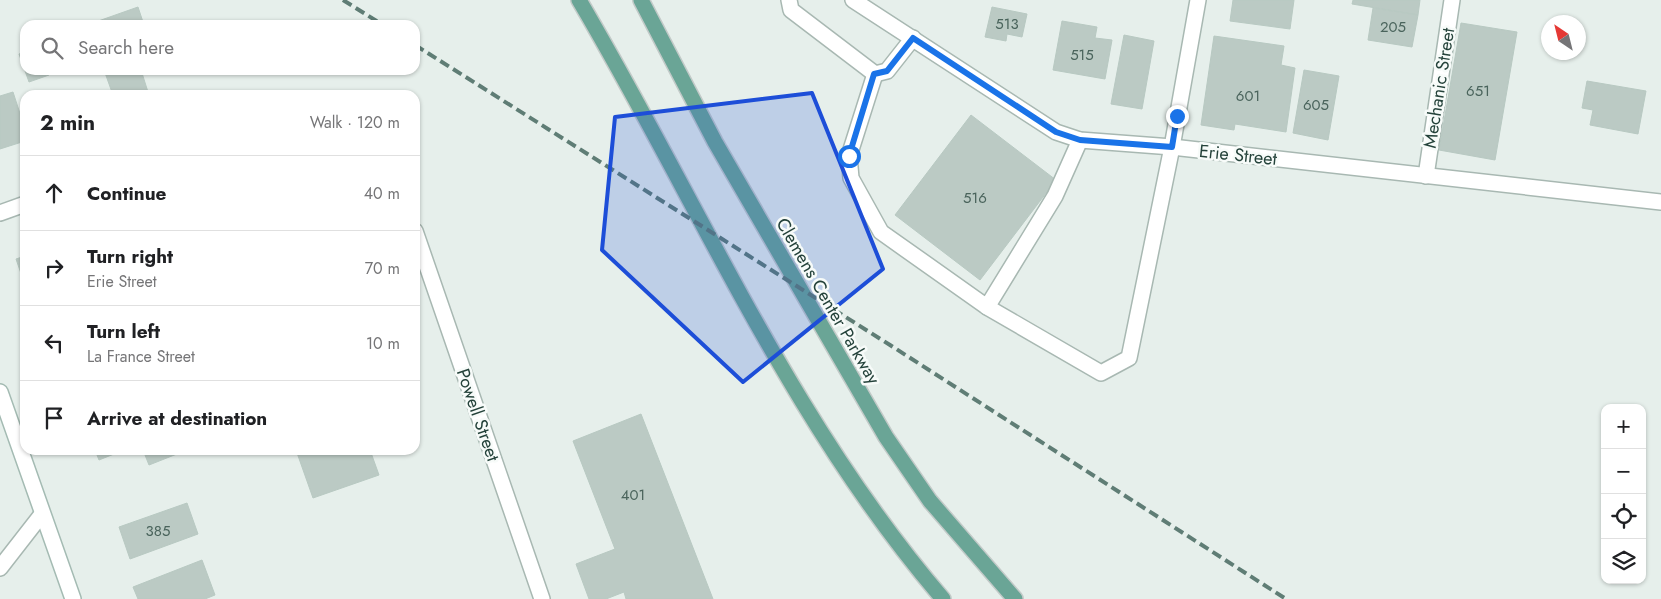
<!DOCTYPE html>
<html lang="en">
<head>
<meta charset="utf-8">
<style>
	:root { --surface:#fff; --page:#f2f2f2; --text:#202124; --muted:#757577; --line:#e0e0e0 }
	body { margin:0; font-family:Jost,sans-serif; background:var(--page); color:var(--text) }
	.controls { position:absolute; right:15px; bottom:15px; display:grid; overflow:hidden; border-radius:10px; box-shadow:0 1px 4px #0004 }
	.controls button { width:45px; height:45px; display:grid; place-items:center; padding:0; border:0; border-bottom:1px solid var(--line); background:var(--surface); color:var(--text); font:25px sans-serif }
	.compass { position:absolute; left:1541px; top:15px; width:45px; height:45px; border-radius:50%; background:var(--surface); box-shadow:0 1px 4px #0004; rotate:325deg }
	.stop { position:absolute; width:15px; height:15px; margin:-11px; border:4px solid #1a73e8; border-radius:50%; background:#fff }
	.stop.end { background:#1a73e8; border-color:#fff; box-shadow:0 1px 5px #0008 }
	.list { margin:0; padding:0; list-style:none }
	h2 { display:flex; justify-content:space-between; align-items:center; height:65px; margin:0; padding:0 20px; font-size:21px }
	h2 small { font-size:16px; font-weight:400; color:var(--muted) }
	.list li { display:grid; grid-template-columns:32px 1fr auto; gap:15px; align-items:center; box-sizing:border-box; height:75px; padding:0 20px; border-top:1px solid var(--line) }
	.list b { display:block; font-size:19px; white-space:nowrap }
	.list p { margin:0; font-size:16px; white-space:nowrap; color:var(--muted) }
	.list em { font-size:16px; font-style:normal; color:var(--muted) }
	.icon { flex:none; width:28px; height:28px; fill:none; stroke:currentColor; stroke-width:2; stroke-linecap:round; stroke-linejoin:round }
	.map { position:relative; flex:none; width:1661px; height:599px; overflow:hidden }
	.search { position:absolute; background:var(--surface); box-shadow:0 1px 4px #0004; left:20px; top:20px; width:400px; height:55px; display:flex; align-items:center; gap:12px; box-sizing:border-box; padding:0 18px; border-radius:15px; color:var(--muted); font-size:19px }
	.panel { position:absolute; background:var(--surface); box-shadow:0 1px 4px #0004; left:20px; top:90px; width:400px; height:365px; border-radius:15px }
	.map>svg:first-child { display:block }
	.building { fill:#bbcac4; stroke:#b8c9c2 }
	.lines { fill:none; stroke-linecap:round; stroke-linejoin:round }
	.lane-casing { stroke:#a8b8b2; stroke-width:18 }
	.street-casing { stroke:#a8b8b2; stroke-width:18 }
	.secondary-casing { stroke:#a4bbb3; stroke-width:18 }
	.primary-casing { stroke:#c2cac8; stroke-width:18 }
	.lane { stroke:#fff; stroke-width:15 }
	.street { stroke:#fff; stroke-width:15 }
	.secondary { stroke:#fff; stroke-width:15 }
	.primary { stroke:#6aa596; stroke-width:15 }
	.rail { stroke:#5f7d75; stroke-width:4; stroke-dasharray:10 5; stroke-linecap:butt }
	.route { stroke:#1a73e8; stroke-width:6 }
	.marked { fill:#1d4ed8; fill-opacity:0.2; stroke:#1d4ed8; stroke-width:4; stroke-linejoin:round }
	.labels { text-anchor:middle; stroke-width:5; stroke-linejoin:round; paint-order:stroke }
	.number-label { font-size:15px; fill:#4a645c }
	.street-label { font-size:18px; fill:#24423a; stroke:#f7fbf9 }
</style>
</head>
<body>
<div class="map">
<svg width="1661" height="599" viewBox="0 0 1661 599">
	<rect width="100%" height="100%" fill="#e6efeb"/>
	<g class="building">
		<polygon points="1233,0 1294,0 1290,29 1230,21"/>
		<polygon points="1353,0 1420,0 1418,15 1352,4"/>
		<polygon points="138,7 144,25 87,25"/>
		<polygon points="992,7 1027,14 1022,37 1007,34 1006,41 985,37"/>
		<polygon points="1373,8 1418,15 1412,47 1368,40"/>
		<polygon points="1062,21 1097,27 1095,38 1112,40 1105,79 1053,70"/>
		<polygon points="1461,23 1517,32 1495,160 1439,150"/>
		<polygon points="1124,35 1154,41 1142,109 1111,104"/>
		<polygon points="1214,36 1284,46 1281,65 1295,68 1286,132 1235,124 1234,130 1201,125"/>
		<polygon points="25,52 25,70 47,70 49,75 29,82 19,54"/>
		<polygon points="104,70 141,70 148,92 139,95 113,95"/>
		<polygon points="1304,70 1339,76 1328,140 1293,133"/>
		<polygon points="1587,81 1646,91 1638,134 1590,125 1593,110 1582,108"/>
		<polygon points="13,92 25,129 25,141 0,149 0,96"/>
		<polygon points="971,115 1056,180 980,280 895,215"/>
		<polygon points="25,256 25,285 16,259"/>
		<polygon points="641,414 713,599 626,599 624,592 606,599 589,599 576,564 615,549 573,441"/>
		<polygon points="95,450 124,450 99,460"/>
		<polygon points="143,450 182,450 182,452 149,465"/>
		<polygon points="296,450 370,450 379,475 313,498"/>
		<polygon points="187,503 198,534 130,559 119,527"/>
		<polygon points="202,560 215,595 205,599 138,599 133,587"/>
	</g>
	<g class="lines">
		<defs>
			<g id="lane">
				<polyline points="789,0 791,10 875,74 887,71 913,38"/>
				<polyline points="875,74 849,156 851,178 881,232 987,307 1055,196 1080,140"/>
				<polyline points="987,307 1101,373 1129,358 1172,147"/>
			</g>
			<g id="street">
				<polyline points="853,0 1056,132 1080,140 1172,147 1661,202"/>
				<polyline points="1172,147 1198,0"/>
				<polyline points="1426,176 1452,0"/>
				<polyline points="0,213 25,204"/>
				<polyline points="415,231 542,599"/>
				<polyline points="0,568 42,514"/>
			</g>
			<polyline id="secondary" points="0,392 73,599"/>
			<g id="primary">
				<path d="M579 0C698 201 789 420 943 599"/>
				<polyline points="641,0 715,142 886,437 930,501 1015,599"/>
			</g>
		</defs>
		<use href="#lane" class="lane-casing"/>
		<use href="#street" class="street-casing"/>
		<use href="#secondary" class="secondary-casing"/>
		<use href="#primary" class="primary-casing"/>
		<use href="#lane" class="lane"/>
		<use href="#street" class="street"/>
		<use href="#secondary" class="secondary"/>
		<use href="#primary" class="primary"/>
		<g class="rail">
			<polyline points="343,0 383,25"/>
			<polyline points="415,45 890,345 1286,599"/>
		</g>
	</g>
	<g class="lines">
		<polyline class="route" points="849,156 874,74 887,71 913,38 1056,132 1080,140 1172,147 1177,116"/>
	</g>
	<path class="marked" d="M812 93 883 269 743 382 602 250 615 117Z"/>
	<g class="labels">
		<g class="number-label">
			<text x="1007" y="29">513</text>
			<text x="1393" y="32">205</text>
			<text x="1082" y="60">515</text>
			<text x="1478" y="96">651</text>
			<text x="1248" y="101">601</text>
			<text x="1316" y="110">605</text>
			<text x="975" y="203">516</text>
			<text x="633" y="500">401</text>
			<text x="158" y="536">385</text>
		</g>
		<g class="street-label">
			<text transform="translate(1439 88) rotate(-81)" y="6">Mechanic Street</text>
			<text transform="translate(1238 155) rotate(6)" y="6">Erie Street</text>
			<text transform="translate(828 301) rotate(60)" y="6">Clemens Center Parkway</text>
			<text transform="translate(478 415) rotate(71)" y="6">Powell Street</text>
		</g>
	</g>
</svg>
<div class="controls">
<button>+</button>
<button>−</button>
<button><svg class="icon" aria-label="locate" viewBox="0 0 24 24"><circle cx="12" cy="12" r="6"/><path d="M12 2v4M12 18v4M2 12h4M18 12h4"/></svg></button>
<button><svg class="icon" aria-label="layers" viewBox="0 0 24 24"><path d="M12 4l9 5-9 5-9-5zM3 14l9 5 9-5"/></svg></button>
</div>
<svg class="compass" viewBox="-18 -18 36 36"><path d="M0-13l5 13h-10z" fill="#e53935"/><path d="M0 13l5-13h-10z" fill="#757577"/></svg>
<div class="stop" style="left:849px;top:156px"></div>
<div class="stop end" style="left:1177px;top:116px"></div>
<div class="search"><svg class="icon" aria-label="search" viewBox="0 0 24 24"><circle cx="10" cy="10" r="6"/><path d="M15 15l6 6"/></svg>Search here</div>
<section class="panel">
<h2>2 min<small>Walk · 120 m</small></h2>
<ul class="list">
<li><svg class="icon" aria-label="ahead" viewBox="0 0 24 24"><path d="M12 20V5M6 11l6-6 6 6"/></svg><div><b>Continue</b></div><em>40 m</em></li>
<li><svg class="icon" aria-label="right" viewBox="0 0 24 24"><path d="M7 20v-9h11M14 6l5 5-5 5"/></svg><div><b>Turn right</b><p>Erie Street</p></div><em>70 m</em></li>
<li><svg class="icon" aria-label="left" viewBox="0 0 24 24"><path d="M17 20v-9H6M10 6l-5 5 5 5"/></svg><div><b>Turn left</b><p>La France Street</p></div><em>10 m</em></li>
<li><svg class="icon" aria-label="arrive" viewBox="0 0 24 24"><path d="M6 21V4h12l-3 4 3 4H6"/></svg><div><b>Arrive at destination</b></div></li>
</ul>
</section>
</div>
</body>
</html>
